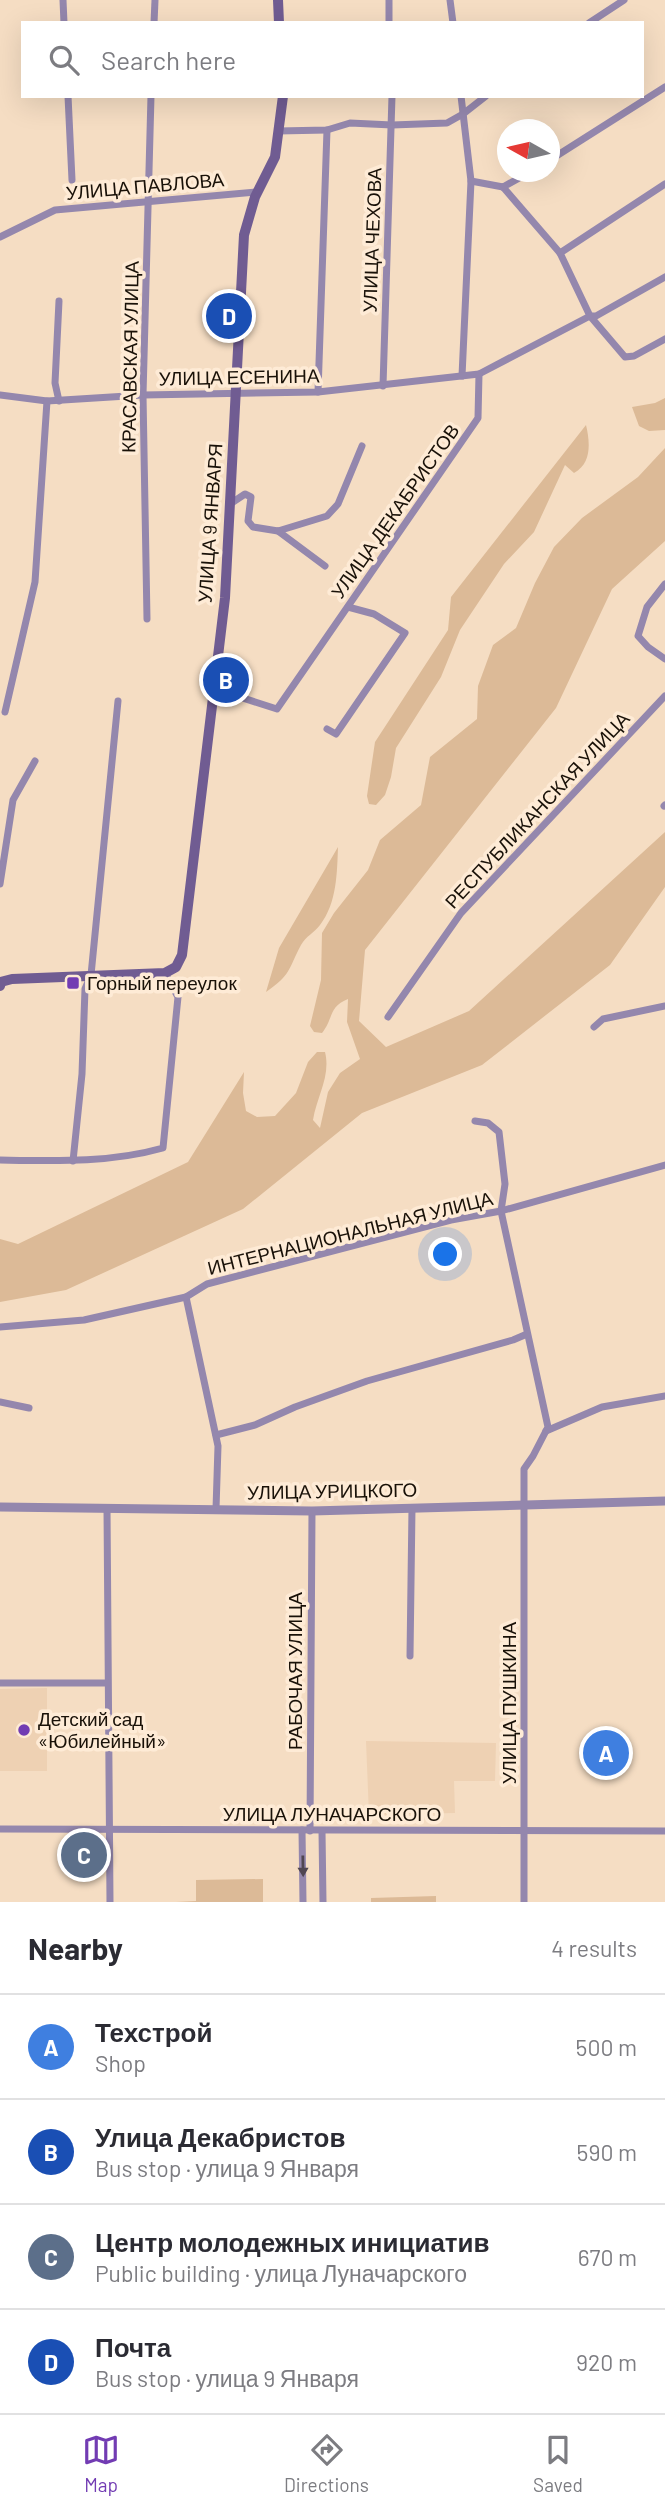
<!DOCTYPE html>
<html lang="en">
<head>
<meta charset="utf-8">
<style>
	:root { --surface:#fff; --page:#f7f7f7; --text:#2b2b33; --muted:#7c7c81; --line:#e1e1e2; --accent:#723cb3 }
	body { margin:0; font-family:Barlow,sans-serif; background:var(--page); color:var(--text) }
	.compass { position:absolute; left:497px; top:119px; width:63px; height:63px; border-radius:50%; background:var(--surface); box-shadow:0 7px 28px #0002; rotate:278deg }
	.you { position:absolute; left:446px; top:1255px; width:24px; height:24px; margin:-18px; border:5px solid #fff; border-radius:50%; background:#1a73e8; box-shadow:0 0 0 10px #1a73e833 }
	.badge { display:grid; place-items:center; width:46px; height:46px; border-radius:50%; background:var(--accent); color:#fff; font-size:23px; font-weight:700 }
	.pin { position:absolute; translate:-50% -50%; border:4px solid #fff; box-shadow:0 2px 7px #0006 }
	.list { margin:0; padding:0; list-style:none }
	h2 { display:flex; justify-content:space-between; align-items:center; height:91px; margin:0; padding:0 28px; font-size:30px }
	h2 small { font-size:23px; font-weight:400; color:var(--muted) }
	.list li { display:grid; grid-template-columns:46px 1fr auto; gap:21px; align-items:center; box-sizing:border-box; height:105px; padding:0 28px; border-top:2px solid var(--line) }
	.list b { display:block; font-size:26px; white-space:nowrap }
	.list p { margin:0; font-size:23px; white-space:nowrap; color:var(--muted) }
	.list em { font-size:23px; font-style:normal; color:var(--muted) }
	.icon { flex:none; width:38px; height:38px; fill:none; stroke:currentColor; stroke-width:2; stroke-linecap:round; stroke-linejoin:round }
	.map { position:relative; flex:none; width:665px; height:1902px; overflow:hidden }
	.search { position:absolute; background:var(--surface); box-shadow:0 7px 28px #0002; left:21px; right:21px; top:21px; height:77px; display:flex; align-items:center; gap:18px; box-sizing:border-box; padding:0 24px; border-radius:0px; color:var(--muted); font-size:26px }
	.sheet { height:511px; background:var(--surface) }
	nav { display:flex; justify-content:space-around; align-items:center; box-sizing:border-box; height:98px; border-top:2px solid var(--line); background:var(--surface); font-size:19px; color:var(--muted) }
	nav a { display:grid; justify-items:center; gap:4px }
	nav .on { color:var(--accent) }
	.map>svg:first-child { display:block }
	.built { fill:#eed1b3 }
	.green { fill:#dcba97 }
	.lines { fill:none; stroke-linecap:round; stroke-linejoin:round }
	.minor { stroke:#9487ad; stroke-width:7 }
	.tertiary { stroke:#9487ad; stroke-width:9 }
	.secondary { stroke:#705c92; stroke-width:10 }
	.oneway { fill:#504652 }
	.poi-dot { fill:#723cb3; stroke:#feebd6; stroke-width:2.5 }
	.labels { text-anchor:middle; stroke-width:7; stroke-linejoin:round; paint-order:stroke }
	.street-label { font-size:19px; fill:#191108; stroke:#feebd6 }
	.poi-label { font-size:19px; fill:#191108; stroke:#feebd6; text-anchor:start }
</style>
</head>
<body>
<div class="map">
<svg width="665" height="1902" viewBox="0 0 665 1902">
	<rect width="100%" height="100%" fill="#f5ddc3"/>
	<g class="built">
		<polygon points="47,1688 47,1771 0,1771 0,1689"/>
		<polygon points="366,1741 496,1743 495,1781 454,1781 455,1813 369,1815"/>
	</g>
	<g class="green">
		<polygon points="665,398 665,430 649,431 639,426 632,407 655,403"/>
		<path d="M586 425C590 442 592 463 574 473L565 465 534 532 504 564 460 630 441 677 396 748 391 777 385 795 376 805 369 804 367 796 375 742 448 630 451 597Z"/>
		<path d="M665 448V541L612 589 556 708 365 950 359 1021 386 1047 469 1011 665 832V887L610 965 482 1065 362 1113 243 1209 66 1290 0 1302V1239L18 1244 188 1162 244 1072 243 1093 246 1111 257 1117 275 1116 296 1093 308 1062 317 1052H325C331 1076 317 1096 313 1120L320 1128 328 1092 340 1073 360 1059 347 1022 348 999C328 1007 334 1018 322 1033L314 1032 310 1026 321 980 322 933 334 913 368 870 380 840 421 805 430 757 477 719 478 686 493 645 516 628 535 583 554 547 582 518 638 477Z"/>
		<path d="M338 847C337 873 337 903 320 925 314 933 306 936 301 945 288 969 292 974 266 992L279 948Z"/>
		<polygon points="263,1879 263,1902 176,1902 196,1901 196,1880"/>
		<polygon points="436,1896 436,1902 371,1902 371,1898"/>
	</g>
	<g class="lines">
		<g class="minor">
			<polyline points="63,0 64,23"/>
			<polyline points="389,0 389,23"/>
			<polyline points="450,0 453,23"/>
			<polyline points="154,23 155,0"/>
			<polyline points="589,23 624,0"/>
			<polyline points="68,96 72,180"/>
			<polyline points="461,96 471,181 462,376"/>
			<polyline points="278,131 327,130 350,123 392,125 447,123 463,114 486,96"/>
			<polyline points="550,160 665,87"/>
			<polyline points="471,181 503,187"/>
			<polyline points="503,187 560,253 590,316 625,357 634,356 665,339"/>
			<polyline points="503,187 530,172"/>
			<polyline points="0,237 55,210 257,192"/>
			<polyline points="560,253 665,184"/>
			<polyline points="383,386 392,96"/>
			<polyline points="318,392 327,130"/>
			<polyline points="0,395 47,401 143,395 318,392 479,374 590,316 596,316 665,277"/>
			<polyline points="59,401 55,383 59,301"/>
			<polyline points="230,504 245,494 251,497 248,521 253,527 278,531 327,516 338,504 362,446"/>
			<polyline points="278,531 325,566"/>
			<polyline points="665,584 647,607 638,636 648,647 665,659"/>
			<polyline points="147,619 143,395 151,96"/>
			<polyline points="215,689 277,709 478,418 479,374"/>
			<polyline points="5,712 35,582 47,401"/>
			<polyline points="327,729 336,734 405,633 374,614 348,607"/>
			<polyline points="664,806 665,805"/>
			<polyline points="0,884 13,800 35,761"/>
			<polyline points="388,1017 461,913 665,696"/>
			<polyline points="594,1027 603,1019 665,1006"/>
			<polyline points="475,1121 488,1123 499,1132 505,1184 501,1211 548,1427 533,1456 524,1469 524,1902"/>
			<path d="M0 1160C55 1161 110 1163 163 1148L178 997 165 973"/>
			<polyline points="73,1161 82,1074 85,989 91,975 118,701"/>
			<polyline points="186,1297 218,1446 216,1509"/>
			<polyline points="0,1327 84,1320 186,1297 207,1284 451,1220 501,1211 665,1165"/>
			<polyline points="0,1402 29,1408"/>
			<polyline points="546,1431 602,1407 665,1396"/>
			<polyline points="216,1435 255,1425 295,1407 367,1381 513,1340 527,1334"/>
			<polyline points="107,1508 110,1902"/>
			<polyline points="410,1656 412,1508"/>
			<polyline points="0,1683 107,1683"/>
			<polyline points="0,1829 665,1831"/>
			<polyline points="302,1830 303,1902"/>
			<polyline points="310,1831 312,1511"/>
			<polyline points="322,1831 323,1902"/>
		</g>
		<polyline class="tertiary" points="0,1507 312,1511 665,1501"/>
		<g class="secondary">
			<polyline points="278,0 279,23"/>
			<polyline points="0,986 1,982 12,979 165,973 176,967 182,955 225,598 244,235 255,197 275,157 283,96"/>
		</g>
	</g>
	<defs><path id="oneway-solid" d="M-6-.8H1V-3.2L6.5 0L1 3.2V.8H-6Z" transform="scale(1.75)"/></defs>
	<use class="oneway" href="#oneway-solid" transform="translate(303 1866) rotate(89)"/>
	<g class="poi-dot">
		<rect x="66" y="976" width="14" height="14" rx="3.5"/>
		<circle cx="24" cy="1730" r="7"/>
	</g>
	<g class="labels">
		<g class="street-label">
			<text transform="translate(145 186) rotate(-5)" y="7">УЛИЦА ПАВЛОВА</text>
			<text transform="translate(372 240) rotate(-88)" y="7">УЛИЦА ЧЕХОВА</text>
			<text transform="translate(130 357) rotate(-89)" y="7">КРАСАВСКАЯ УЛИЦА</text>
			<text transform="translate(239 377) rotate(-1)" y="7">УЛИЦА ЕСЕНИНА</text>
			<text transform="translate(395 511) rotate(-55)" y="7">УЛИЦА ДЕКАБРИСТОВ</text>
			<text transform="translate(210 523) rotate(-86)" y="7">УЛИЦА 9 ЯНВАРЯ</text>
			<text transform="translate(537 810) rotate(-47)" y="7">РЕСПУБЛИКАНСКАЯ УЛИЦА</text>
			<text transform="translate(350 1233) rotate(-14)" y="7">ИНТЕРНАЦИОНАЛЬНАЯ УЛИЦА</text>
			<text transform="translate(332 1491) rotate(-1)" y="7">УЛИЦА УРИЦКОГО</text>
			<text transform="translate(295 1671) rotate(-90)" y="7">РАБОЧАЯ УЛИЦА</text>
			<text transform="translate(509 1703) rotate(-90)" y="7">УЛИЦА ПУШКИНА</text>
			<text x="332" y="1821">УЛИЦА ЛУНАЧАРСКОГО</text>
		</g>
		<g class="poi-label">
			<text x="87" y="990">Горный переулок</text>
			<text x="38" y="1726">Детский сад<tspan x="38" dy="22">«Юбилейный»</tspan></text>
		</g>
	</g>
</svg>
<svg class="compass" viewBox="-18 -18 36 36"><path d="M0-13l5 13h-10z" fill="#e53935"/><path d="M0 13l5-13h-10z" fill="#7c7c81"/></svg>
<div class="you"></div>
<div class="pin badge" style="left:606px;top:1753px;background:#3f7fe0">A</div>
<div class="pin badge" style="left:226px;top:680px;background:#1a4fb4">B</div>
<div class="pin badge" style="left:84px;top:1855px;background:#5c6f8a">C</div>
<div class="pin badge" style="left:229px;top:316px;background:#1a4fb4">D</div>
<div class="search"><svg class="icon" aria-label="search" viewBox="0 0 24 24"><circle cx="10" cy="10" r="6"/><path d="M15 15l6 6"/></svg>Search here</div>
</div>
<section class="sheet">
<h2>Nearby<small>4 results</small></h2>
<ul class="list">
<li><span class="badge" style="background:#3f7fe0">A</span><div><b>Техстрой</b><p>Shop</p></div><em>500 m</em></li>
<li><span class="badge" style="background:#1a4fb4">B</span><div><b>Улица Декабристов</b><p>Bus stop · улица 9 Января</p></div><em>590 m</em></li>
<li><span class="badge" style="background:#5c6f8a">C</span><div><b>Центр молодежных инициатив</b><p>Public building · улица Луначарского</p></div><em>670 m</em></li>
<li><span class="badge" style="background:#1a4fb4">D</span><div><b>Почта</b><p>Bus stop · улица 9 Января</p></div><em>920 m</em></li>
</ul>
</section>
<nav>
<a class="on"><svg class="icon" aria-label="map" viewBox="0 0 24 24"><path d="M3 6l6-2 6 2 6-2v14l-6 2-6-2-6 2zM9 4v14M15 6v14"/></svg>Map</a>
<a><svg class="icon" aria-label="directions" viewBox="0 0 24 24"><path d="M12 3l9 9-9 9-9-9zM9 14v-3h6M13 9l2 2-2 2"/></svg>Directions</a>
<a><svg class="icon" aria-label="saved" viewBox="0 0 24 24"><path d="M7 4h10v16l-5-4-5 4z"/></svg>Saved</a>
</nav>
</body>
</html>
